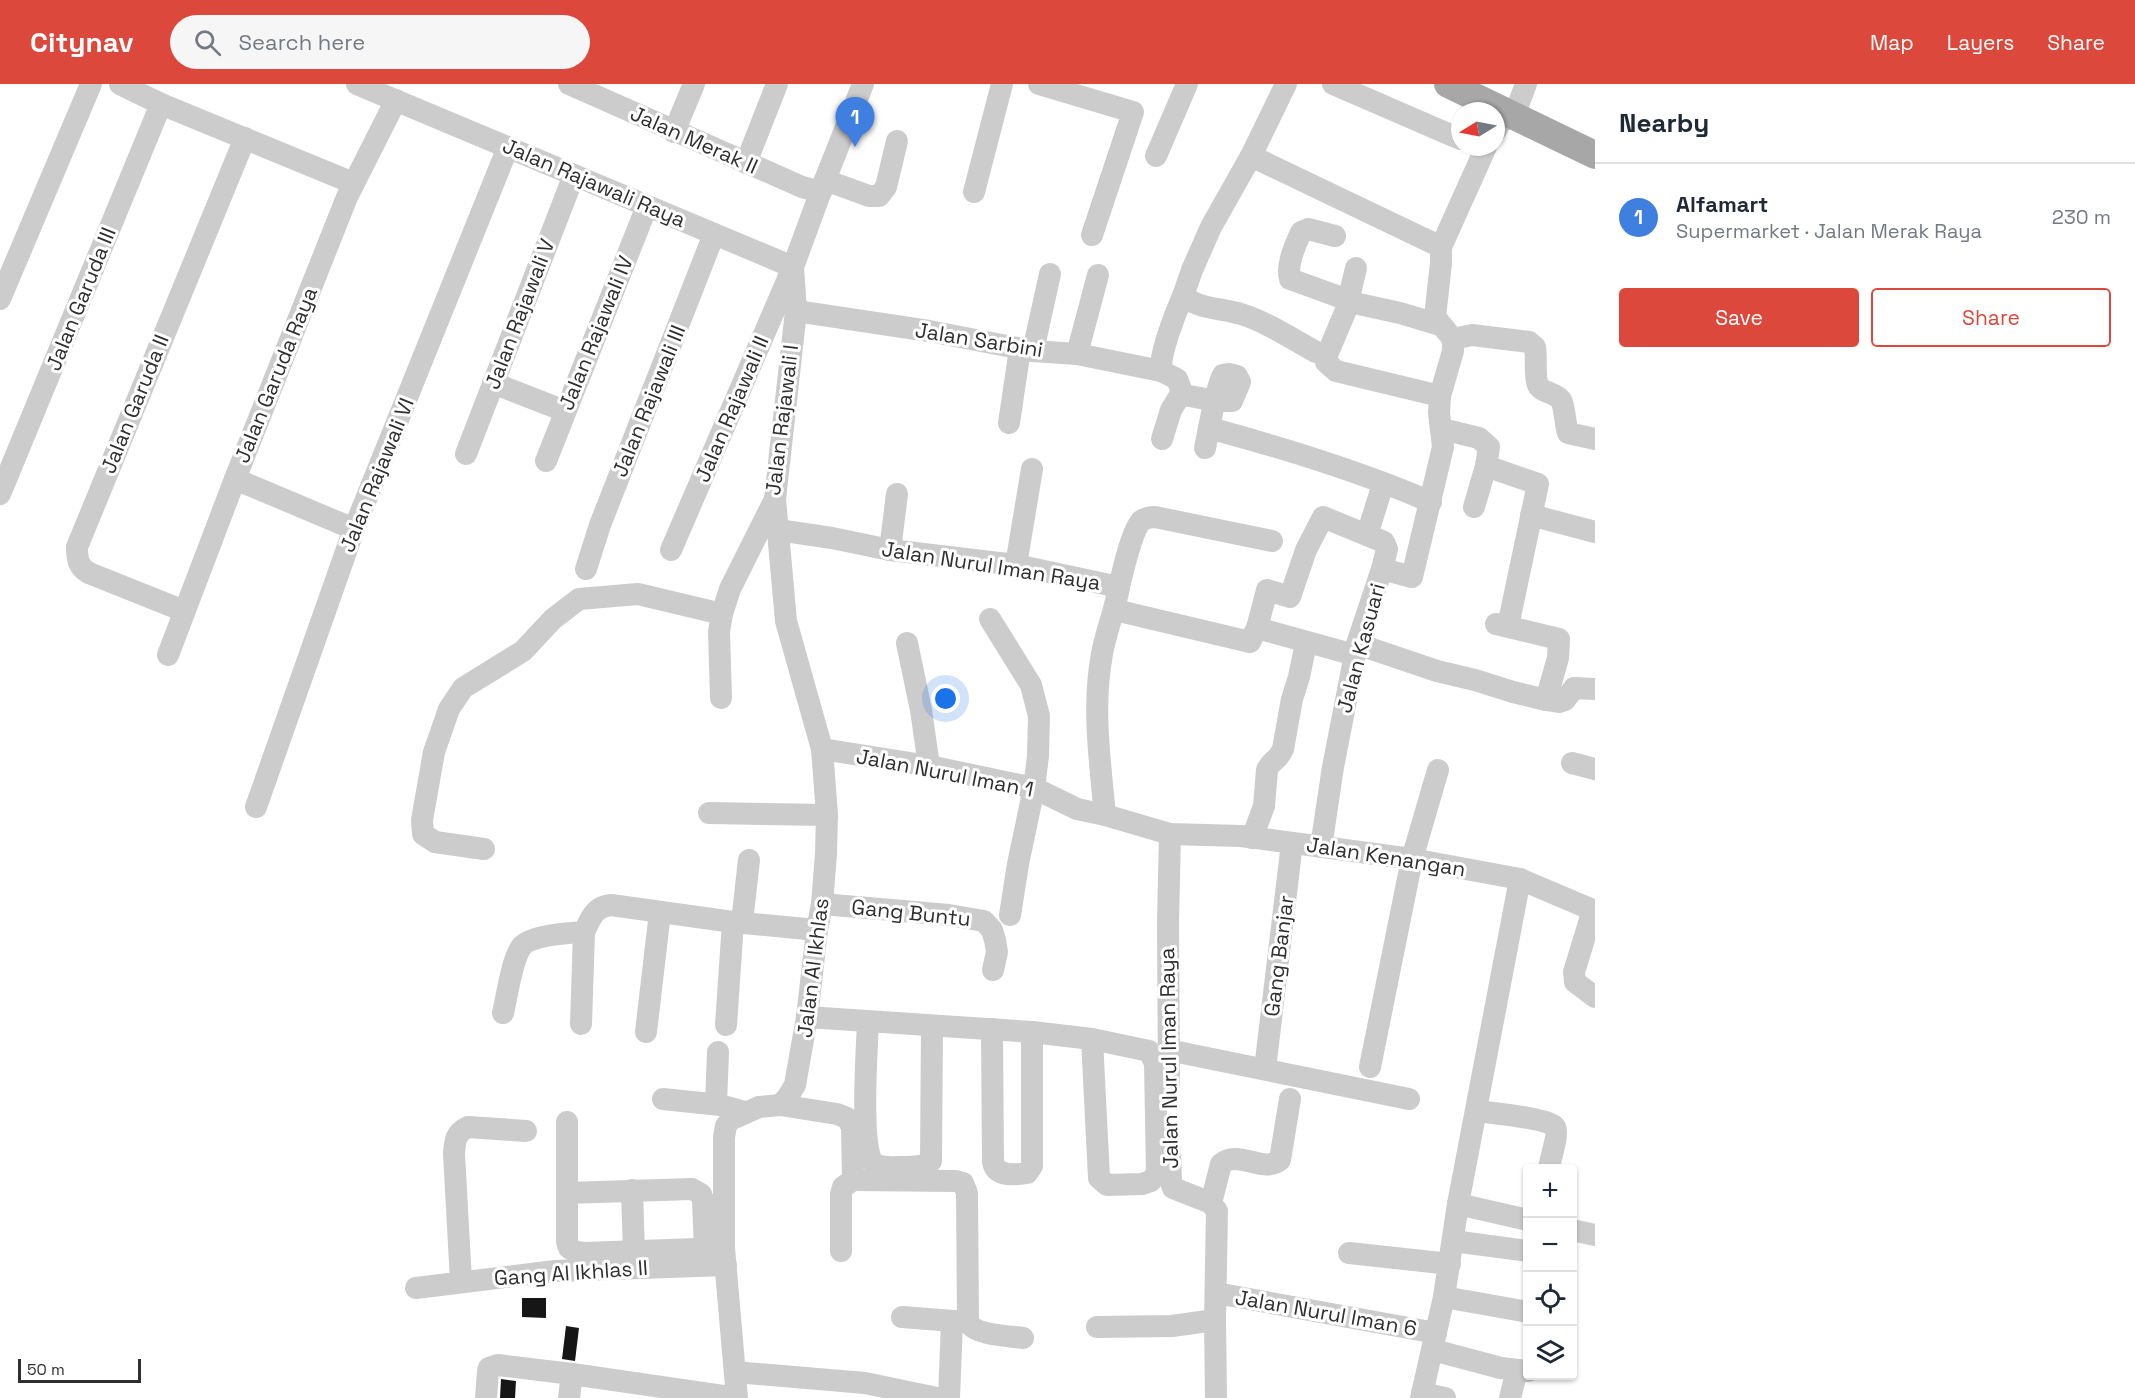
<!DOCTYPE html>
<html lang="en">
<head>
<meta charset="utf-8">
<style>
	:root { --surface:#fff; --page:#f6f6f7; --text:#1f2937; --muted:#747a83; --line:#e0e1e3; --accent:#dc483b }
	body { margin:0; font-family:"Space Grotesk",sans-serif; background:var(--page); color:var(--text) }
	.controls { position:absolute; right:18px; bottom:18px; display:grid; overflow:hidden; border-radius:6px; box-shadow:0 2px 4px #0004 }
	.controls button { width:54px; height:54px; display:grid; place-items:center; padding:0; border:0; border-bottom:2px solid var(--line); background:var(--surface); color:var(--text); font:30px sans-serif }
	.compass { position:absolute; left:1451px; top:18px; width:54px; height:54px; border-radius:50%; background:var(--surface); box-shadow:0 2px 4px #0004; rotate:260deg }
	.scale { position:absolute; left:18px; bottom:15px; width:123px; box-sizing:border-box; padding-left:6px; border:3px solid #2f2f2f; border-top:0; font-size:16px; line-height:21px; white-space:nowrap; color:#2f2f2f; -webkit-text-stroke:4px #fff; paint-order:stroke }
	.you { position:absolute; left:946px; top:615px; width:21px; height:21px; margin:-15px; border:4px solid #fff; border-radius:50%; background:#1a73e8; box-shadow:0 0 0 9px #1a73e833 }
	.badge { display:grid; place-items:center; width:39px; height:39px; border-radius:50%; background:var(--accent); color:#fff; font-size:20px; font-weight:700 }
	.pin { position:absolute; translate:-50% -50px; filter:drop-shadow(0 2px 3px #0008) }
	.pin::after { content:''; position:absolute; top:32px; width:21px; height:18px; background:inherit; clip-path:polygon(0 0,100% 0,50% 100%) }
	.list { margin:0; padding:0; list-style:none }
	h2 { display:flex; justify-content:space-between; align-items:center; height:78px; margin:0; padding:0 24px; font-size:26px }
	h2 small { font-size:20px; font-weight:400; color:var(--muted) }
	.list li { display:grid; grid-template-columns:39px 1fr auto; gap:18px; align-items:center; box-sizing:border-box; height:108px; padding:0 24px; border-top:2px solid var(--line) }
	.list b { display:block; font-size:22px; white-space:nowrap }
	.list p { margin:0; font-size:20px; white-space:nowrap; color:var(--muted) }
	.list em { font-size:20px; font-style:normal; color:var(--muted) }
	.actions { display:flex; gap:12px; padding:18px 24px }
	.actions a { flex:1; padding:14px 0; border:2px solid var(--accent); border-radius:6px; text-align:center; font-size:21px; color:var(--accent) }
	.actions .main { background:var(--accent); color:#fff }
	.icon { flex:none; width:33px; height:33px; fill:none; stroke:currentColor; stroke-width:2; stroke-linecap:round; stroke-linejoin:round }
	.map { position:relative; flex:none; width:1595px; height:1314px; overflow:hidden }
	header { display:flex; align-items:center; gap:36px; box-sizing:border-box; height:84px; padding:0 30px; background:var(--accent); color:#fff }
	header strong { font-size:28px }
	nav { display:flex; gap:33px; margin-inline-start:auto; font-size:21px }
	.search { width:420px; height:54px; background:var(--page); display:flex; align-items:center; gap:15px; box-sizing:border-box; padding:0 21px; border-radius:33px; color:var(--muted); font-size:22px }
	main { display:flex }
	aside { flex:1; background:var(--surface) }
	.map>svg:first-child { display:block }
	.building { fill:#161616 }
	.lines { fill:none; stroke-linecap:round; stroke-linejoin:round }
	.minor { stroke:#ccc; stroke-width:22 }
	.major { stroke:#a7a7a7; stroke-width:28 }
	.labels { text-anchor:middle; stroke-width:6; stroke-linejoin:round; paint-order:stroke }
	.street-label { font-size:21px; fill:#2f2f2f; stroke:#fff }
</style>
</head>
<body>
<header>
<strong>Citynav</strong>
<div class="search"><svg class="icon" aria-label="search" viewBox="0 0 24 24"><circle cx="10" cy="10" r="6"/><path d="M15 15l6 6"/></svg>Search here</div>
<nav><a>Map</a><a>Layers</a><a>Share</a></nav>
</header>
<main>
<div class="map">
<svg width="1595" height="1314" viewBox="0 0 1595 1314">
	<rect width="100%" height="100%" fill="#fff"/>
	<g class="building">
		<polygon points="522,1214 546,1214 546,1234 522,1233"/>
		<polygon points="566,1242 579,1244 575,1277 562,1275"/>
		<polygon points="501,1295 516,1297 515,1314 500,1314"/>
	</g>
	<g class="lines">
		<g class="minor">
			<polyline points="120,0 161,20 353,99"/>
			<polyline points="357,0 793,183 671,466"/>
			<polyline points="569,0 802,103 821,108"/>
			<polyline points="1039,0 1133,28 1092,151"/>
			<path d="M1286 0 1251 72 1211 143 1192 186 1183 212C1199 225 1221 224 1241 230 1267 238 1292 255 1316 268L1327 271 1326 278 1336 287 1440 312"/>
			<polyline points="1333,0 1460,55"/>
			<polyline points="1496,46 1500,38 1514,32 1526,0"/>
			<polyline points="674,48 694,0"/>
			<polyline points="1156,72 1187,0"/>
			<polyline points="1251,72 1441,163"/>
			<polyline points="746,79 777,0"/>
			<polyline points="825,96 869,112 879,112 886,103 897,57"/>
			<polyline points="974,108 1002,0"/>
			<path d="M1335 152 1308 145 1301 148C1295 162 1286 181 1290 195L1359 220 1400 229 1440 241"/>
			<path d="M1183 212C1175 230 1160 268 1161 287L1177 295 1182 308 1184 311 1216 317H1232L1240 298 1237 292 1230 290 1223 291C1215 306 1209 346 1205 364"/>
			<polyline points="0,215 91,0"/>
			<polyline points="796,227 929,247 1033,267 1077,270 1161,287"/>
			<path d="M1453 255 1472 251 1529 258 1535 263C1537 273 1534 293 1538 301 1542 309 1555 308 1561 316 1565 323 1565 341 1568 349L1595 355"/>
			<polyline points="1033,267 1050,190"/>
			<polyline points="1077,270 1098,191"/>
			<polyline points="1327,271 1346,226 1356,184"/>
			<polyline points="493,299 565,327"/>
			<polyline points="1009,339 1020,265"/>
			<path d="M1209 344C1284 364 1359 387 1431 418"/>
			<polyline points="1442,345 1479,354 1489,363 1486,382 1474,423"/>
			<polyline points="1162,355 1171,326 1182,308"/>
			<polyline points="466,370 574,91"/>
			<polyline points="546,377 647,122"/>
			<polyline points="1486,382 1538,400 1508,542"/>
			<polyline points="235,395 354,445"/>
			<polyline points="0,410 161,20"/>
			<polyline points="1531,431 1595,448"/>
			<path d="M778 446 832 454 890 466 1016 481 1119 503C1115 527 1106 547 1102 570 1092 622 1100 678 1105 731"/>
			<polyline points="1367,451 1383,400"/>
			<polyline points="890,466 897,410"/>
			<polyline points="1016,481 1032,385"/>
			<polyline points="586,485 600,441 714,150"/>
			<path d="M1119 503C1123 487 1131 449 1141 437 1145 434 1150 433 1155 433L1272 457"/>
			<polyline points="1115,526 1250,558 1257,544 1267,506 1290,513 1306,466 1323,433 1384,458 1387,465 1382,485"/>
			<path d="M184 527 89 489C78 483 77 475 77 463L245 54"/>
			<polyline points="990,535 1031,601 1039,632 1038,672 1034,704 1018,780 1010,831"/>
			<polyline points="1496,540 1559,555 1558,574 1546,616"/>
			<polyline points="1257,544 1355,571"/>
			<polyline points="907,559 921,626 929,682"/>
			<polyline points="1357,560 1437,587 1475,596 1513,608 1546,616 1559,618 1565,616 1574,604 1595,605"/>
			<polyline points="168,571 235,395 347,113 396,16"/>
			<polyline points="721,614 719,548 722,530 730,505 775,415 796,227 793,183 825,96 863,0"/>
			<polyline points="822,665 929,682 1034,704 1077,725 1105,731 1170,750 1241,752 1412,775 1520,795 1595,827"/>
			<polyline points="1572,679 1595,685"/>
			<polyline points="256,723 354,445 508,63"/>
			<polyline points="709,729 827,731"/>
			<path d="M1252 754 1264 722 1267 686C1270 677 1278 677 1283 665L1292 615 1299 593 1306 559"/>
			<polyline points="1321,763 1333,683 1357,560 1382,485 1412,493 1443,363 1439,329 1440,312 1453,267 1453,255 1435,233 1441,179 1441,163 1486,63"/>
			<polyline points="484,765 435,758 423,750 422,736 434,668 449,625 463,604 523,567 553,535 579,515 638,510 722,530"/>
			<polyline points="822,820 949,831 984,837 992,846 995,856 997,868 993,886"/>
			<polyline points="1593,826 1574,888 1575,898 1595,913"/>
			<polyline points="742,838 749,776"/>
			<path d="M503 929C507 913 512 874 522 862 532 851 569 849 584 848 591 834 594 823 611 821L733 838 817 846"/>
			<polyline points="807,933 1032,948 1092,955 1149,967 1155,979 1157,1089 1151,1097 1142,1100 1107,1101 1099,1094 1092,955"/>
			<path d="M868 939C867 961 860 1066 873 1078 880 1085 891 1083 900 1083 910 1083 923 1084 931 1077L932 942"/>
			<polyline points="581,940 584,848"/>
			<polyline points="726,941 733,838"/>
			<path d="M992 945 993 1078C996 1093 1014 1091 1027 1089L1032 1082V948"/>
			<polyline points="646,948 660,828"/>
			<polyline points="1168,966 1409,1015"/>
			<polyline points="1370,983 1412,775 1438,686"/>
			<polyline points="1265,985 1292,759"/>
			<polyline points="1169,1000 1168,838 1170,750"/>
			<polyline points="663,1015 720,1021 745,1028"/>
			<polyline points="716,1020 718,968"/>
			<polyline points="780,1021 837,1030 847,1034 852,1043 853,1096"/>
			<path d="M1477 1027C1490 1029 1549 1034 1555 1043 1559 1050 1550 1076 1549 1084"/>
			<polyline points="567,1038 567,1158 569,1164 576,1168 584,1169 724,1164"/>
			<polyline points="1170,1066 1171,1098 1173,1104 1211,1119 1217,1127 1215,1236 1216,1314"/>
			<path d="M853 1096 956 1097 963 1099 967 1109 968 1238C974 1251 1009 1252 1023 1254"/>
			<polyline points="632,1106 634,1169"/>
			<polyline points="567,1109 692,1105 701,1110 703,1116 705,1165"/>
			<path d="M1211 1119 1221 1080C1238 1065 1264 1090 1280 1076L1290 1015"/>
			<polyline points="1458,1120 1528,1136"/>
			<polyline points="1572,1146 1595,1151"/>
			<polyline points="1453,1157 1528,1167"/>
			<polyline points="841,1167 841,1110 843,1103 853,1096"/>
			<polyline points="1349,1169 1450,1180"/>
			<path d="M461 1197 454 1070C455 1057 455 1049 468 1043L526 1047"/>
			<polyline points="416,1204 555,1187 726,1181"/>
			<polyline points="1216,1209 1436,1249"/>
			<polyline points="1444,1213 1528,1228"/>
			<polyline points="902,1233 966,1238"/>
			<polyline points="1097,1243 1172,1242 1215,1236"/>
			<polyline points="1433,1266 1501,1284 1528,1287"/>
			<polyline points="735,1288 865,1299 937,1314"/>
			<polyline points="1422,1309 1445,1314"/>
			<polyline points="486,1314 488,1287 489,1284 498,1281 572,1290 737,1314 724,1164 724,1053 726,1042 730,1036 759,1023 780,1021 787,1014 795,1001 807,933 817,846 822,820 826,770 827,731 822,665 786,537 775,415"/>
			<polyline points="569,1314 572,1290"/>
			<polyline points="949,1314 952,1237"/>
			<polyline points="1421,1314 1444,1213 1458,1120 1520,795"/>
			<polyline points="1510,1314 1517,1286"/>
		</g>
		<polyline class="major" points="1448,0 1595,71"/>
	</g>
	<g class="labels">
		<g class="street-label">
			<text transform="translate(694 56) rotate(24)" y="7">Jalan Merak II</text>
			<text transform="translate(594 99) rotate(23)" y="7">Jalan Rajawali Raya</text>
			<text transform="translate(81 215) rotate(-68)" y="7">Jalan Garuda III</text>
			<text transform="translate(520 230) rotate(-69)" y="7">Jalan Rajawali V</text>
			<text transform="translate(596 249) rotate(-68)" y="7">Jalan Rajawali IV</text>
			<text transform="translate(979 256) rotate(9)" y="7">Jalan Sarbini</text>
			<text transform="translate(276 291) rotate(-68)" y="7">Jalan Garuda Raya</text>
			<text transform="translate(649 317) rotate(-68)" y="7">Jalan Rajawali III</text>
			<text transform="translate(135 320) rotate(-68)" y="7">Jalan Garuda II</text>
			<text transform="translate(732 325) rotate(-67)" y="7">Jalan Rajawali II</text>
			<text transform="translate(782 336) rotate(-83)" y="7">Jalan Rajawali I</text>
			<text transform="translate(377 391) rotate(-68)" y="7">Jalan Rajawali VI</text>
			<text transform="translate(991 482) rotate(9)" y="7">Jalan Nurul Iman Raya</text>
			<text transform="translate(1361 564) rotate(-75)" y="7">Jalan Kasuari</text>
			<text transform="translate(945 689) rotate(11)" y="7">Jalan Nurul Iman 1</text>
			<text transform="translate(1386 773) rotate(9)" y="7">Jalan Kenangan</text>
			<text transform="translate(911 829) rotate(6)" y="7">Gang Buntu</text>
			<text transform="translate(1279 872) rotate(-83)" y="7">Gang Banjar</text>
			<text transform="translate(813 884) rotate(-83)" y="7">Jalan Al Ikhlas</text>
			<text transform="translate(1169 974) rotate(-91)" y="7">Jalan Nurul Iman Raya</text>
			<text transform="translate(571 1189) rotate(-4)" y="7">Gang Al Ikhlas II</text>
			<text transform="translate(1326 1229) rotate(10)" y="7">Jalan Nurul Iman 6</text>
		</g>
	</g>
</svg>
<div class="controls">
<button>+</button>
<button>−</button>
<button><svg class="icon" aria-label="locate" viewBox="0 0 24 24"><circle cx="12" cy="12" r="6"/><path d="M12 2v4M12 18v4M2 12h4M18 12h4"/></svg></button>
<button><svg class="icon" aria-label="layers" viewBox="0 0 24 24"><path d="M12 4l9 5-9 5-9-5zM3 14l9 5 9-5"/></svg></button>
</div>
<svg class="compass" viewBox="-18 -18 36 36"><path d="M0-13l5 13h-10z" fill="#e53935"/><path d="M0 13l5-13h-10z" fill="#747a83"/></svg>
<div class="scale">50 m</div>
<div class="you"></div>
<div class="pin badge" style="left:855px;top:63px;background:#3f7fe0">1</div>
</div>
<aside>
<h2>Nearby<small></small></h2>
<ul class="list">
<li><span class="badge" style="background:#3f7fe0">1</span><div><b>Alfamart</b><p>Supermarket · Jalan Merak Raya</p></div><em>230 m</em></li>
</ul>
<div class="actions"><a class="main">Save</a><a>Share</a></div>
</aside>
</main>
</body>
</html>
